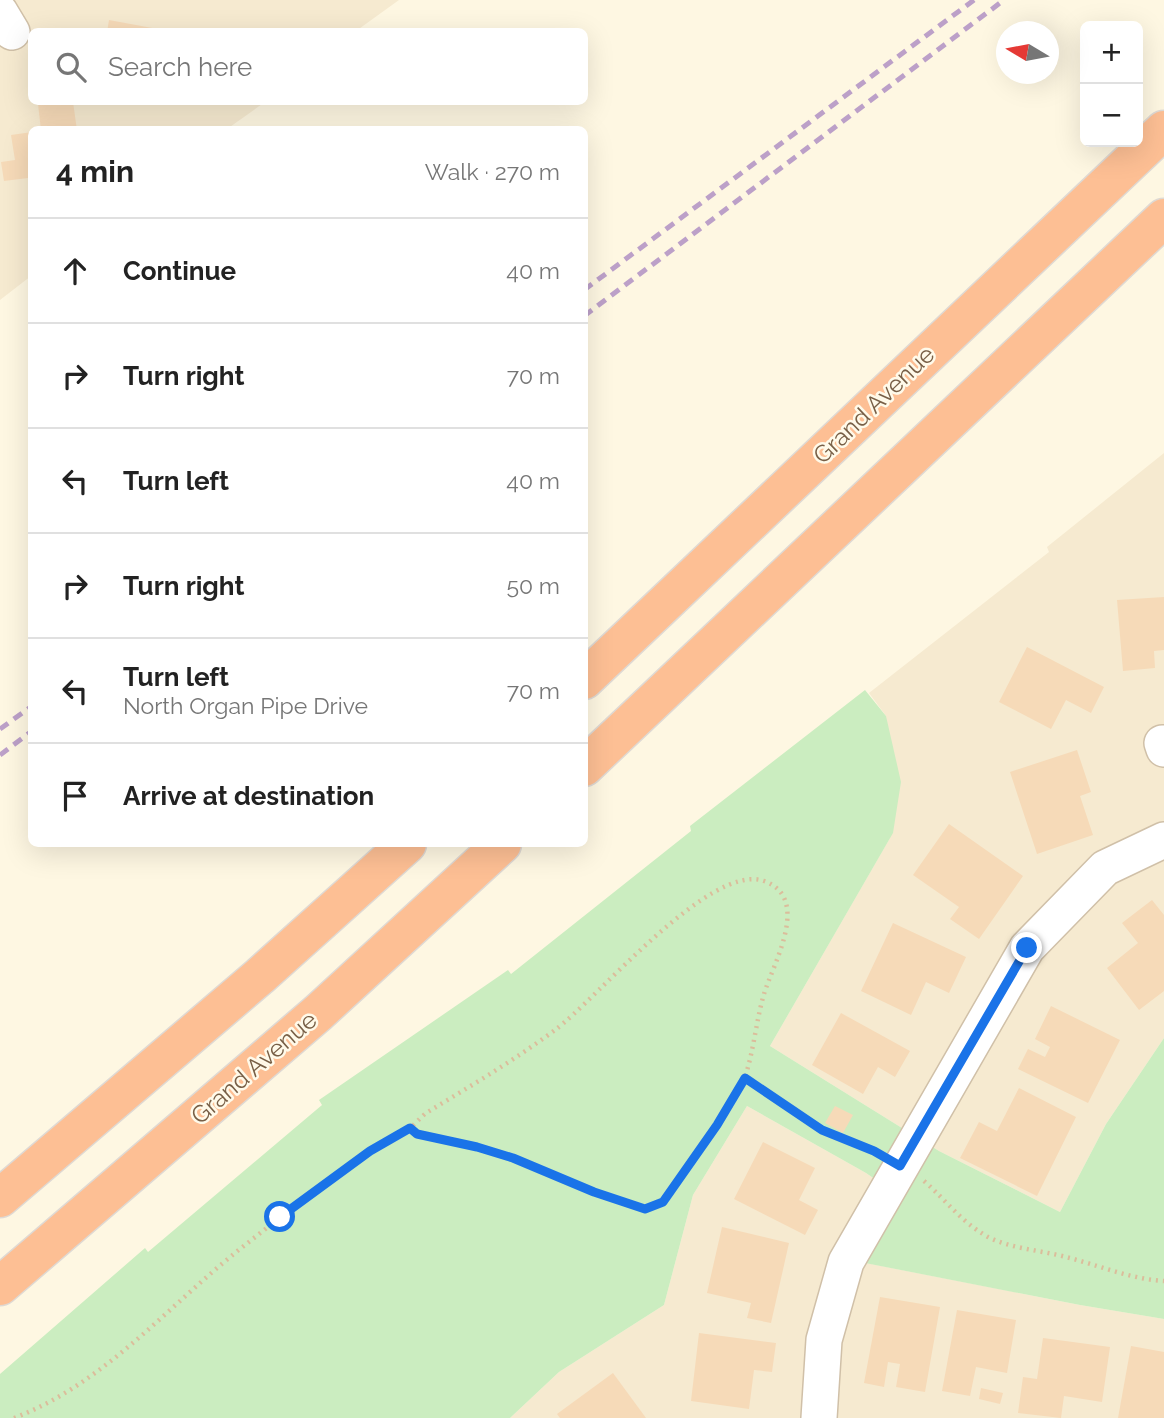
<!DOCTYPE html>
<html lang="en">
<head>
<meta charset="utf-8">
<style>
	:root { --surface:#fff; --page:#f6f6f6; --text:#222; --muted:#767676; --line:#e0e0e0 }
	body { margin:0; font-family:Raleway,sans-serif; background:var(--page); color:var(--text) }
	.controls { position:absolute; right:21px; top:21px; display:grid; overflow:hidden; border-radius:10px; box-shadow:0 7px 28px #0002 }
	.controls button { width:63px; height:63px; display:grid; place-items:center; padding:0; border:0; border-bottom:2px solid var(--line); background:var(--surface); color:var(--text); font:35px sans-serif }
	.compass { position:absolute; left:996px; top:21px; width:63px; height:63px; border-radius:50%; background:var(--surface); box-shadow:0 7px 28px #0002; rotate:280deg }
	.stop { position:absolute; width:21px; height:21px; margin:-16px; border:5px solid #1a73e8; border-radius:50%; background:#fff }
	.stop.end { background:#1a73e8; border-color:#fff; box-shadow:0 2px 7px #0008 }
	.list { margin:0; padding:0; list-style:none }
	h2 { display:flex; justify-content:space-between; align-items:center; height:91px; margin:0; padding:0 28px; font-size:30px }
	h2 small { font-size:23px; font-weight:400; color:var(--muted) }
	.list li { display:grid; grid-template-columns:46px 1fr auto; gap:21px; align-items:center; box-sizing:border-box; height:105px; padding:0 28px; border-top:2px solid var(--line) }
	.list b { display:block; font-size:26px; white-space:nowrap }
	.list p { margin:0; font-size:23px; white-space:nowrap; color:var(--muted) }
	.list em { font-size:23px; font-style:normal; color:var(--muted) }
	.icon { flex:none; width:38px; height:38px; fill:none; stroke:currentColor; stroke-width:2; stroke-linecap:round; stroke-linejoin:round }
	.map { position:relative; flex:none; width:1164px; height:1418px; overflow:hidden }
	.search { position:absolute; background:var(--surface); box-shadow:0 7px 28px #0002; left:28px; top:28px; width:560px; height:77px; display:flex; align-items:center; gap:18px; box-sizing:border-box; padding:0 24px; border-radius:10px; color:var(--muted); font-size:26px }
	.panel { position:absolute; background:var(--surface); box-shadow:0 7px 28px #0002; left:28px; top:126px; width:560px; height:721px; border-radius:10px }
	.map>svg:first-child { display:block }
	.residential { fill:#f6ead0 }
	.green { fill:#cbedc0 }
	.building { fill:#f6dab8 }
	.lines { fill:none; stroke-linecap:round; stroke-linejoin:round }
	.minor-casing { stroke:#d0c0a8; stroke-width:38 }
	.highway-casing { stroke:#dfd9d3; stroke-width:41 }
	.path { stroke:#dbbd9b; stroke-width:4.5; stroke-dasharray:2 5; stroke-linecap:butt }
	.minor { stroke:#fff; stroke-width:35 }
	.highway { stroke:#fdbf94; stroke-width:38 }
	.rail { stroke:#bca0c8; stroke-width:5; stroke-dasharray:10 7; stroke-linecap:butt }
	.route { stroke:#1a73e8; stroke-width:9 }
	.labels { text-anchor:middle; stroke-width:5; stroke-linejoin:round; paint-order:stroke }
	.street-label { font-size:24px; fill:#785f46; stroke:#fffaea }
</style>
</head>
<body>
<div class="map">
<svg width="1164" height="1418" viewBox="0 0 1164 1418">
	<rect width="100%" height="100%" fill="#fef7e2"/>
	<g class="residential">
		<polygon points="0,0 399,0 356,31 32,32 32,102 265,102 227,129 32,130 31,276 0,300"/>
		<polygon points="1164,453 1164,1038 1106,1124 1060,1212 939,1151 770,1046 890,838 886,716 869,693 1049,552 1047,547"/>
		<polygon points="747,1106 866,1173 902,1198 866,1263 1080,1305 1164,1319 1164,1418 510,1418 559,1372 664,1305 693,1195"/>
	</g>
	<polygon class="green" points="865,690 886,716 901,782 893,833 770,1046 939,1151 1060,1212 1106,1124 1164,1038 1164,1319 1080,1305 865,1263 902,1198 866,1173 747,1106 693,1195 664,1305 559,1372 510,1418 0,1418 0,1374 145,1248 148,1252 322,1105 319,1100 508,970 511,974 691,831 690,826"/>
	<g class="building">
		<polygon points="109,20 163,30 162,32 107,32"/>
		<polygon points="58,102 73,102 77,130 41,130 38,104"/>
		<polygon points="32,132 32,195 30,195 28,178 4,181 1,162 15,160 11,135"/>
		<polygon points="1164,597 1164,650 1154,651 1155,668 1123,671 1117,600"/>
		<polygon points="1027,647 1104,687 1091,713 1066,700 1051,729 999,702"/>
		<polygon points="1077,750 1091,792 1080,796 1093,835 1037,854 1010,772"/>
		<polygon points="949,824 1023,876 979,939 950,919 959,907 913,875"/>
		<polygon points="1152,900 1164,915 1164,991 1139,1010 1107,968 1138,943 1122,923"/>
		<polygon points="893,923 966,957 949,993 926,982 911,1015 861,991"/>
		<polygon points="1051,1006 1120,1040 1088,1103 1018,1069 1028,1049 1045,1057 1050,1047 1035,1039"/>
		<polygon points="841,1013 910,1051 895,1077 878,1067 863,1094 812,1065"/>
		<polygon points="1019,1088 1076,1117 1037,1196 960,1158 979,1122 997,1131"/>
		<polygon points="835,1106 853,1115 843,1133 825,1123"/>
		<polygon points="763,1142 815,1168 799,1200 818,1210 805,1235 734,1199"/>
		<polygon points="722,1227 789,1243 771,1323 747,1318 751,1303 707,1293"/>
		<polygon points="880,1297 940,1307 925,1392 896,1387 900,1364 888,1362 884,1387 864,1383"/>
		<polygon points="957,1310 1016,1320 1007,1373 976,1367 970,1396 942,1391"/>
		<polygon points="699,1333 776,1343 772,1372 754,1370 749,1409 691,1401"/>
		<polygon points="1043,1338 1110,1347 1102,1402 1064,1396 1061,1418 1018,1413 1023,1377 1037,1379"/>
		<polygon points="1131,1346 1164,1352 1164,1418 1118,1418"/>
		<polygon points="613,1373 646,1418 560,1418 557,1414"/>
		<polygon points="981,1388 1003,1393 1000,1404 979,1399"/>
	</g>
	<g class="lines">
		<defs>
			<g id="minor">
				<polyline points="0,12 12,32"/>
				<polyline points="1162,743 1164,749"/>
				<polyline points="819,1418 824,1340 846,1262 1027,948 1105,868 1164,840"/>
			</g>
			<g id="highway">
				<polyline points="584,680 1164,130"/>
				<polyline points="584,767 1164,218"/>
				<polyline points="0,1198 260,976 407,844"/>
				<polyline points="0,1286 318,1013 502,844"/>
			</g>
		</defs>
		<use href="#minor" class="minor-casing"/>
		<use href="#highway" class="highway-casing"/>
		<g class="path">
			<polyline points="745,1078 822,1130 877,1153"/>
			<path d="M924 1181C947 1201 960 1221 988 1237 1012 1249 1040 1250 1066 1257 1098 1265 1130 1279 1164 1281"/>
			<path d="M14 1418C104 1384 167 1307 240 1249 282 1216 324 1182 368 1152 381 1143 398 1138 410 1128 415 1124 420 1118 426 1113 469 1087 513 1061 555 1030 598 998 710 862 764 881 812 898 773 964 764 994 756 1021 754 1050 745 1077 735 1107 704 1144 685 1170 679 1180 673 1193 664 1201 660 1205 651 1207 645 1209L594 1192 513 1158 477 1147 417 1134 410 1128"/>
		</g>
		<use href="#minor" class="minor"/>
		<use href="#highway" class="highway"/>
		<g class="rail">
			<polyline points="584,290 974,0"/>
			<polyline points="584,316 1004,0"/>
			<polyline points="0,729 32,706"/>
			<polyline points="0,755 32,731"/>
		</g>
	</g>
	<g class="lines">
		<polyline class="route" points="280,1217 370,1151 410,1128 417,1134 477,1147 513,1158 594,1192 645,1209 663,1202 717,1125 745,1078 822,1130 874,1151 900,1166 1027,948"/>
	</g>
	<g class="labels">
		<g class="street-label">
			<text transform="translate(874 405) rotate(-44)" y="8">Grand Avenue</text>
			<text transform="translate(254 1068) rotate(-41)" y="8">Grand Avenue</text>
		</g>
	</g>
</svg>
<div class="controls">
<button>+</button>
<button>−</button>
</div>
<svg class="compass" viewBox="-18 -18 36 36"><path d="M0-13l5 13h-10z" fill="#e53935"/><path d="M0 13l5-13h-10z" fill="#767676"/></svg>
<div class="stop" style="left:280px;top:1217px"></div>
<div class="stop end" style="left:1027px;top:948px"></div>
<div class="search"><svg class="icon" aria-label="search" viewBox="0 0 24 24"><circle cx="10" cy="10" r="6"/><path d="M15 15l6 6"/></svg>Search here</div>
<section class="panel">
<h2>4 min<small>Walk · 270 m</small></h2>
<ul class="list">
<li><svg class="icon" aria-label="ahead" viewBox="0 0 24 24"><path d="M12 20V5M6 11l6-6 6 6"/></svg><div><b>Continue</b></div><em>40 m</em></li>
<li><svg class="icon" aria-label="right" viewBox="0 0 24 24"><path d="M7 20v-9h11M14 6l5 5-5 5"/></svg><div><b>Turn right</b></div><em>70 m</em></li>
<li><svg class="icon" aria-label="left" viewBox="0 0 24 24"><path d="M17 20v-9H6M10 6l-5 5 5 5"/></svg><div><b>Turn left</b></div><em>40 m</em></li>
<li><svg class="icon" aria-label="right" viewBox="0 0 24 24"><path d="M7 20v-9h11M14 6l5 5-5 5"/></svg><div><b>Turn right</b></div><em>50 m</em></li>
<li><svg class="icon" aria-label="left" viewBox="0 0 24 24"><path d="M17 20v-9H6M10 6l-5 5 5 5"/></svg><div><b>Turn left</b><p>North Organ Pipe Drive</p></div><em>70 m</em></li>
<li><svg class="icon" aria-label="arrive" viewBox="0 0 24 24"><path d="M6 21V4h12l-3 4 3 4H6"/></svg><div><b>Arrive at destination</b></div></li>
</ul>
</section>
</div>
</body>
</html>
